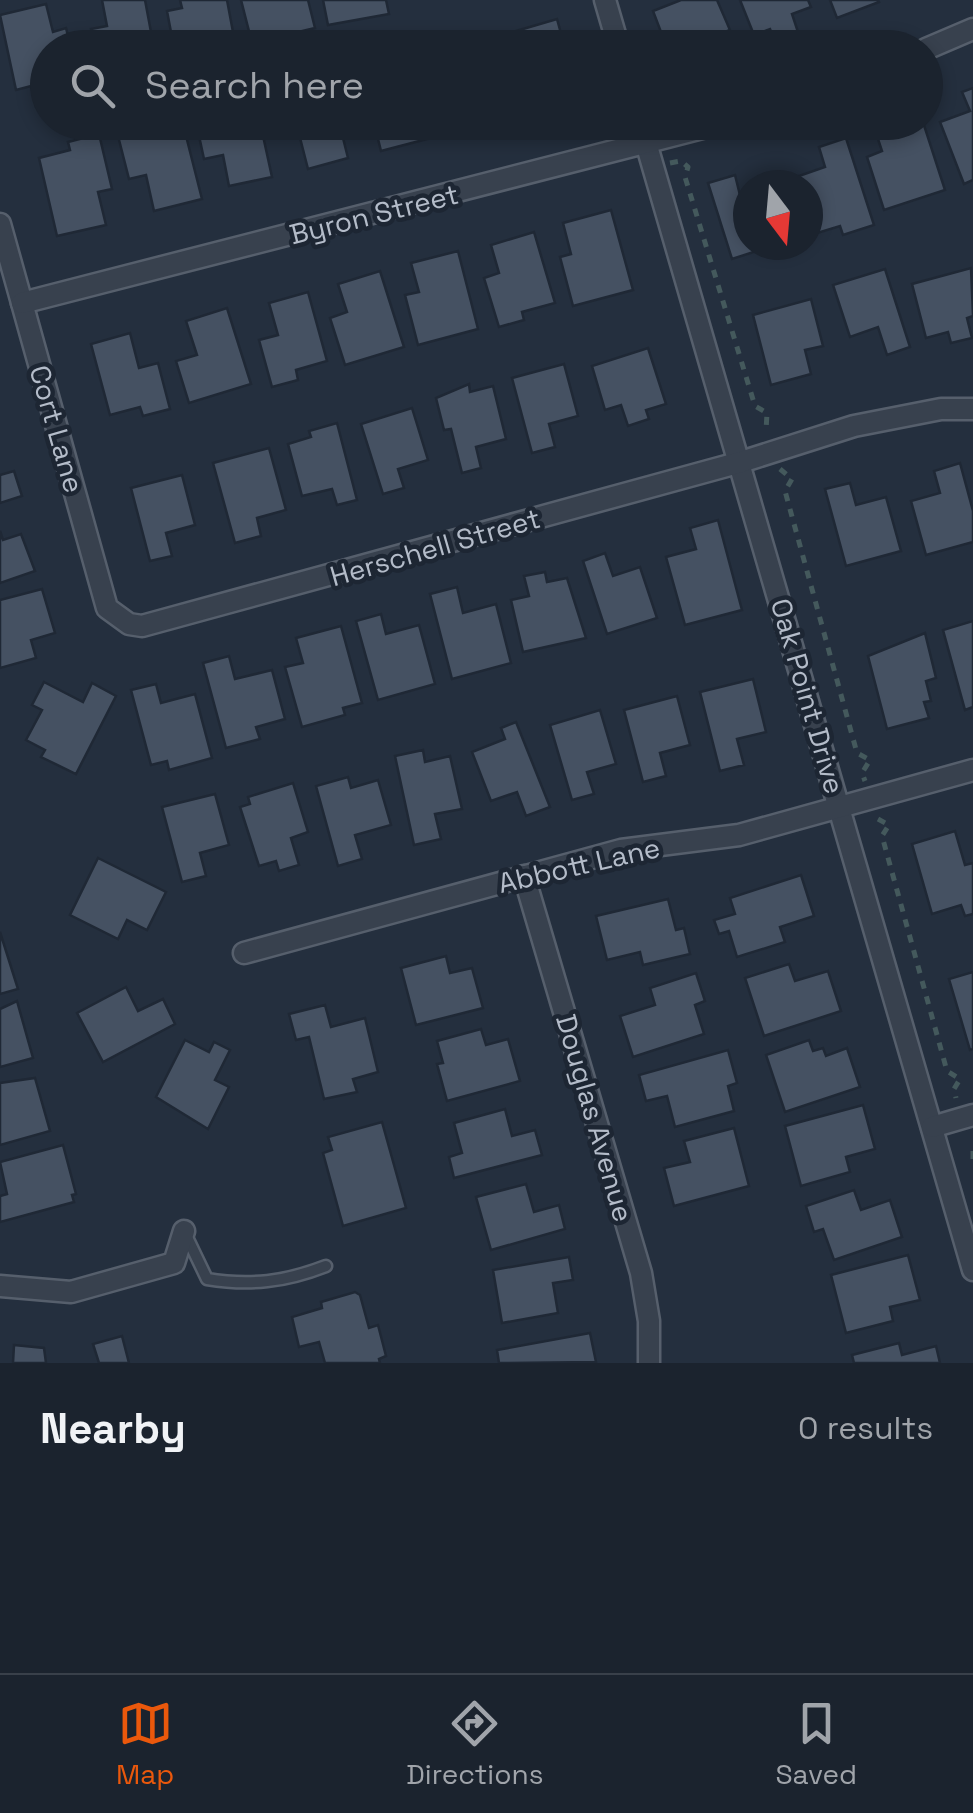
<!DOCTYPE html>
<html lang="en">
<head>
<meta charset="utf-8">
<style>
	:root { --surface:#1b232e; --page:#282f3a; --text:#f1f3f6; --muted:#a0a4aa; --line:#39404a; --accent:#ea580c }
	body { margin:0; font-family:"Space Grotesk",sans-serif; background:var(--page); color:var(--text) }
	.compass { position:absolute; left:733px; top:170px; width:90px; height:90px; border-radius:50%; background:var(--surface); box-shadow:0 5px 15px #0003; rotate:164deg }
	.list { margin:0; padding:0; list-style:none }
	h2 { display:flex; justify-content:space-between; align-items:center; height:130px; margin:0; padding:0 40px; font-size:42px }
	h2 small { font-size:32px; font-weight:400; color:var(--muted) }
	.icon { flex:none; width:55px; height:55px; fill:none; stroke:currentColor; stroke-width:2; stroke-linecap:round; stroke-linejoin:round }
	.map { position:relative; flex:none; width:973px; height:1363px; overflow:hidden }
	.search { position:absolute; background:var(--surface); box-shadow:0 5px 15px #0003; left:30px; right:30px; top:30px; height:110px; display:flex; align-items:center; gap:25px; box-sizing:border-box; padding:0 35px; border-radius:55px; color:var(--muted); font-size:38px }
	.sheet { height:310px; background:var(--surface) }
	nav { display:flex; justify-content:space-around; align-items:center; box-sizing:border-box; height:140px; border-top:2px solid var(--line); background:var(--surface); font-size:28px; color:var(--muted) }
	nav a { display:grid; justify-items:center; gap:5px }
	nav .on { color:var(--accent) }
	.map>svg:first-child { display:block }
	.building { fill:#455162; stroke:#1f2835; stroke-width:2.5 }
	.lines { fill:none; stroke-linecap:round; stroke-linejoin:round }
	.lane-casing { stroke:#565f6c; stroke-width:15 }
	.street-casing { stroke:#565f6c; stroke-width:25 }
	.path { stroke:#44595c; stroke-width:5; stroke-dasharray:8 8; stroke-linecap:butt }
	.lane { stroke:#38414e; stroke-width:10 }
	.street { stroke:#38414e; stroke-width:20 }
	.labels { text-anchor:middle; stroke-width:9; stroke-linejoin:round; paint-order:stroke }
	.street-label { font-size:28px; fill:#b4bcc9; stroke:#1d2633 }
</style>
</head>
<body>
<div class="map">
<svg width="973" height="1363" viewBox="0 0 973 1363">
	<rect width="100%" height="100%" fill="#242f3e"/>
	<g class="building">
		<polygon points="102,0 145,0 154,48 94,48 91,29 107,26"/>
		<polygon points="180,0 227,0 236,48 174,48 167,11 182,8"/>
		<polygon points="241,0 308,0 315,28 252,43"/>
		<polygon points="323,0 386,0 389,14 328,25"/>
		<polygon points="681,0 717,0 730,30 710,38 714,48 667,48 653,11"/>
		<polygon points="740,0 808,0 811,7 792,14 798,32 775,41 770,29 754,35"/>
		<polygon points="830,0 878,0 879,2 837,18"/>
		<polygon points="46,4 53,32 66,28 71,48 48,48 48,104 36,107 31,86 16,90 0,15"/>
		<polygon points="557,19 565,48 502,48 499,36"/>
		<polygon points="973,88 973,180 964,184 940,122 970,111 962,92"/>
		<polygon points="196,122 260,122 272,177 229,186 223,155 204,159"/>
		<polygon points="279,122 339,122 348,158 308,169 299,134 283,138"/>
		<polygon points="354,122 422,122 427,139 381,151 374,123 356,128"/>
		<polygon points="897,122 923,122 945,190 884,210 867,157 882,151 875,130"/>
		<polygon points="183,124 202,199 154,211 146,175 129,179 117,132 145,125 147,133"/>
		<polygon points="99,134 112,189 98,192 106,225 57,236 39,158 70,150 68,142"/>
		<polygon points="846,138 874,225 843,235 840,226 814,234 808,215 808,185 798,185 796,177 825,167 819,147"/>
		<polygon points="735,175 740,195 748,192 748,245 775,245 732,259 708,183"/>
		<polygon points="611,210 633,290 573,306 560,257 571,254 563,223"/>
		<polygon points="534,232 555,303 522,312 524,320 499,327 484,278 499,273 491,245"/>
		<polygon points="458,251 478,329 418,345 405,295 419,292 411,263"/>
		<polygon points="971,268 973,316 967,318 972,338 951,343 948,332 926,338 912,284"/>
		<polygon points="885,269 910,347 887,355 878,327 850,337 833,285"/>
		<polygon points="380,271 404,347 345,365 330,318 347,312 338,284"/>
		<polygon points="308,292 327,361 296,370 298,380 272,387 259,340 278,335 269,303"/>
		<polygon points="811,299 823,346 805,350 811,374 771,385 753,315"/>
		<polygon points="227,308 251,384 189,403 176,361 197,355 186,321"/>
		<polygon points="130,333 139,368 158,363 170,409 143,416 140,407 110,415 91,344"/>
		<polygon points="648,348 666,404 646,410 649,419 628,426 621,405 605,410 592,366"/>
		<polygon points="564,364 578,416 549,424 555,447 532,453 512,378"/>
		<polygon points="469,384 470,392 493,386 506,439 476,447 481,468 462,473 451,429 444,430 436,398"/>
		<polygon points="412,408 428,460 398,469 404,488 383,494 361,424"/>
		<polygon points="337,423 357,500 337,505 332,489 302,496 288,444 311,437 309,431"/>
		<polygon points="269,448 286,510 257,518 261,536 235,543 213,463"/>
		<polygon points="960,463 973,511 973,542 926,555 911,501 940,493 934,471"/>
		<polygon points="14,471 22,496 0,503 0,475"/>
		<polygon points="182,475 195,525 166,533 172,556 150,561 131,488"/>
		<polygon points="850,483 856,505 886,497 901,551 846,566 825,489"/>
		<polygon points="718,520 742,610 685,625 666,557 696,549 690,528"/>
		<polygon points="0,531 3,540 21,534 35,571 0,583"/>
		<polygon points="605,553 613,576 640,567 657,618 607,634 583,561"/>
		<polygon points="545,572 547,582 567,578 586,638 523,652 511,600 529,596 524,576"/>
		<polygon points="457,587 463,613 496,604 511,663 452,679 430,594"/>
		<polygon points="42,589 55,633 31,640 36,658 0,668 0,600"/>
		<polygon points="381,614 386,634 419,625 435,684 378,700 356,621"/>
		<polygon points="973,621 973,707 965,710 943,630"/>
		<polygon points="341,626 362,703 343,708 345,715 302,727 285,667 303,663 296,638"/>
		<polygon points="925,633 936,678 926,681 931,701 924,702 929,718 887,729 868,656"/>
		<polygon points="229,656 235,679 272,670 285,719 256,727 260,739 226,748 203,663"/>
		<polygon points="753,679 766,732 737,739 744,765 720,771 700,692"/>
		<polygon points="44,682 83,702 92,683 116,696 76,774 41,757 45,750 26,740 42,710 32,705"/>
		<polygon points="156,684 161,703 195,694 212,758 169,770 167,761 151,765 131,690"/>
		<polygon points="677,696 690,745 660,753 666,776 643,782 624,710"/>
		<polygon points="600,710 616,764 587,772 594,794 572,800 550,725"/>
		<polygon points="516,722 550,807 526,816 517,792 491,801 472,752 505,739 501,728"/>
		<polygon points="423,750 425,762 450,756 462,809 435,814 441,839 414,845 395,756"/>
		<polygon points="348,777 351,788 378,780 391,825 355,835 362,859 338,866 316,786"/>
		<polygon points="293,783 308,832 291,838 299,865 279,871 276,861 259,866 240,807 250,804 248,797"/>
		<polygon points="215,794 229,845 200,853 206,876 182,882 162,807"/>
		<polygon points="955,831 965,865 973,863 973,914 965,916 961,905 932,914 912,844"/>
		<polygon points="98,858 166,892 147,930 127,920 118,939 70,915"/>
		<polygon points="801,875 814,916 780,927 785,942 737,957 729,931 719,934 714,920 735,914 730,898"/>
		<polygon points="668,899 676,930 684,928 690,954 643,965 640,952 607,960 596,916"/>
		<polygon points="0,932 18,989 0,994"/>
		<polygon points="446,956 450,973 472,968 483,1008 416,1025 401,968"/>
		<polygon points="789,964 795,981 828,971 841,1011 764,1036 745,978"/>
		<polygon points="973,972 973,1049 970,1050 949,979"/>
		<polygon points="696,973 705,1001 695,1005 704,1034 633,1057 620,1016 655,1005 650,988"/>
		<polygon points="126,987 138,1011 163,999 175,1024 103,1062 77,1013"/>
		<polygon points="17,1001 33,1058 0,1067 0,1009"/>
		<polygon points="325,1005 331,1027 365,1018 378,1072 353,1079 357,1092 324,1099 309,1037 296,1040 289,1014"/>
		<polygon points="481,1029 486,1045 508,1039 520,1081 447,1101 437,1064 443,1063 437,1041"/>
		<polygon points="185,1040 209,1052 214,1042 230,1050 215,1080 229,1087 208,1129 156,1097"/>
		<polygon points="809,1040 813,1051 823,1048 826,1056 847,1048 860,1087 785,1112 766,1055"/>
		<polygon points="728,1050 737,1083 728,1086 734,1111 675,1127 667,1096 646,1101 639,1075"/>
		<polygon points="35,1078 50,1131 0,1145 0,1083"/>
		<polygon points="863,1105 875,1149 846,1157 850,1172 801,1186 785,1126"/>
		<polygon points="505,1109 512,1136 535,1130 542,1155 454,1178 449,1157 462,1153 454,1123"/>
		<polygon points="382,1122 406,1208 343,1226 323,1153 332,1150 328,1137"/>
		<polygon points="734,1128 749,1186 674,1206 664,1168 690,1162 684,1141"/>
		<polygon points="63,1145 76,1194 72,1195 74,1202 0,1222 0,1196 7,1194 0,1162"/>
		<polygon points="526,1184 534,1212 559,1205 565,1229 491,1250 476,1197"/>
		<polygon points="854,1190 861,1210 890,1200 902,1237 834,1260 823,1229 814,1232 806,1206"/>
		<polygon points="908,1255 920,1300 890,1307 893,1321 846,1333 831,1275"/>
		<polygon points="569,1257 573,1280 553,1283 558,1313 502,1323 493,1270"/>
		<polygon points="355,1292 360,1295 369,1328 378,1325 386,1356 379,1359 380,1363 325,1363 319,1342 299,1347 292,1317 322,1308 321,1302"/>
		<polygon points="590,1333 596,1362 499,1363 497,1350"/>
		<polygon points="122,1336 129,1363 99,1363 93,1344"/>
		<polygon points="899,1343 902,1355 936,1346 940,1363 854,1363 852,1355"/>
		<polygon points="14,1345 44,1348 46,1363 13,1363"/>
	</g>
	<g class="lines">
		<defs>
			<path id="lane" d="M184 1231 207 1279C250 1286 285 1282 326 1266"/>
			<g id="street">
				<polyline points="605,0 619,48"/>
				<polyline points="926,49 973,29"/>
				<polyline points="640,122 973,1270"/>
				<polyline points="0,224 107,608 129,624 142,626 741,462 854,426 941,409 973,409"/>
				<polyline points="22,303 726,122"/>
				<polyline points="524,876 641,1273 649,1321 649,1363"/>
				<polyline points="244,953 621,850 739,835 973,770"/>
				<polyline points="932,1127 973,1115"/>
				<polyline points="0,1286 71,1292 174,1263 184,1231"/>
			</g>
		</defs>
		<use href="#lane" class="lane-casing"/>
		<use href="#street" class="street-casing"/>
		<g class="path">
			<polyline points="670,163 681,161 688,167 685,177 755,406 767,413 766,431"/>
			<polyline points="780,469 792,479 785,491 857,753 870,760 862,773 865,781"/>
			<polyline points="878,819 889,825 882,836 947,1071 960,1079 954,1089 956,1098"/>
			<polyline points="973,1151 973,1165"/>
		</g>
		<use href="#lane" class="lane"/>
		<use href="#street" class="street"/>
	</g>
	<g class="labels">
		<g class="street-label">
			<text transform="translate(374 214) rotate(-14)" y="10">Byron Street</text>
			<text transform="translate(57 429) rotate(74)" y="10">Cort Lane</text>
			<text transform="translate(435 547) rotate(-16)" y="10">Herschell Street</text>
			<text transform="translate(808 696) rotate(74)" y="10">Oak Point Drive</text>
			<text transform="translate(579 865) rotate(-13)" y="10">Abbott Lane</text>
			<text transform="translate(595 1118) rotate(74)" y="10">Douglas Avenue</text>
		</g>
	</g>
</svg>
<svg class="compass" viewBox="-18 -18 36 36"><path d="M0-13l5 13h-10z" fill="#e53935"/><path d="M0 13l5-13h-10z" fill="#a0a4aa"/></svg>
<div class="search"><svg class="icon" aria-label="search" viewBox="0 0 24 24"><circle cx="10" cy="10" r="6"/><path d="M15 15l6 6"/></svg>Search here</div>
</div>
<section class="sheet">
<h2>Nearby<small>0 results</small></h2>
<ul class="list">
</ul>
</section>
<nav>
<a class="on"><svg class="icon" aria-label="map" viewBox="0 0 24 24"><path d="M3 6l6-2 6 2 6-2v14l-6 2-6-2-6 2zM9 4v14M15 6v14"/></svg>Map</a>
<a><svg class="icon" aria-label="directions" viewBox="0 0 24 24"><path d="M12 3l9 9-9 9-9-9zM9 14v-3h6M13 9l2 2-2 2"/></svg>Directions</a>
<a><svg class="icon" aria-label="saved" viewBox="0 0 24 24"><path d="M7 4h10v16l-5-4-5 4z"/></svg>Saved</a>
</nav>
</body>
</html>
